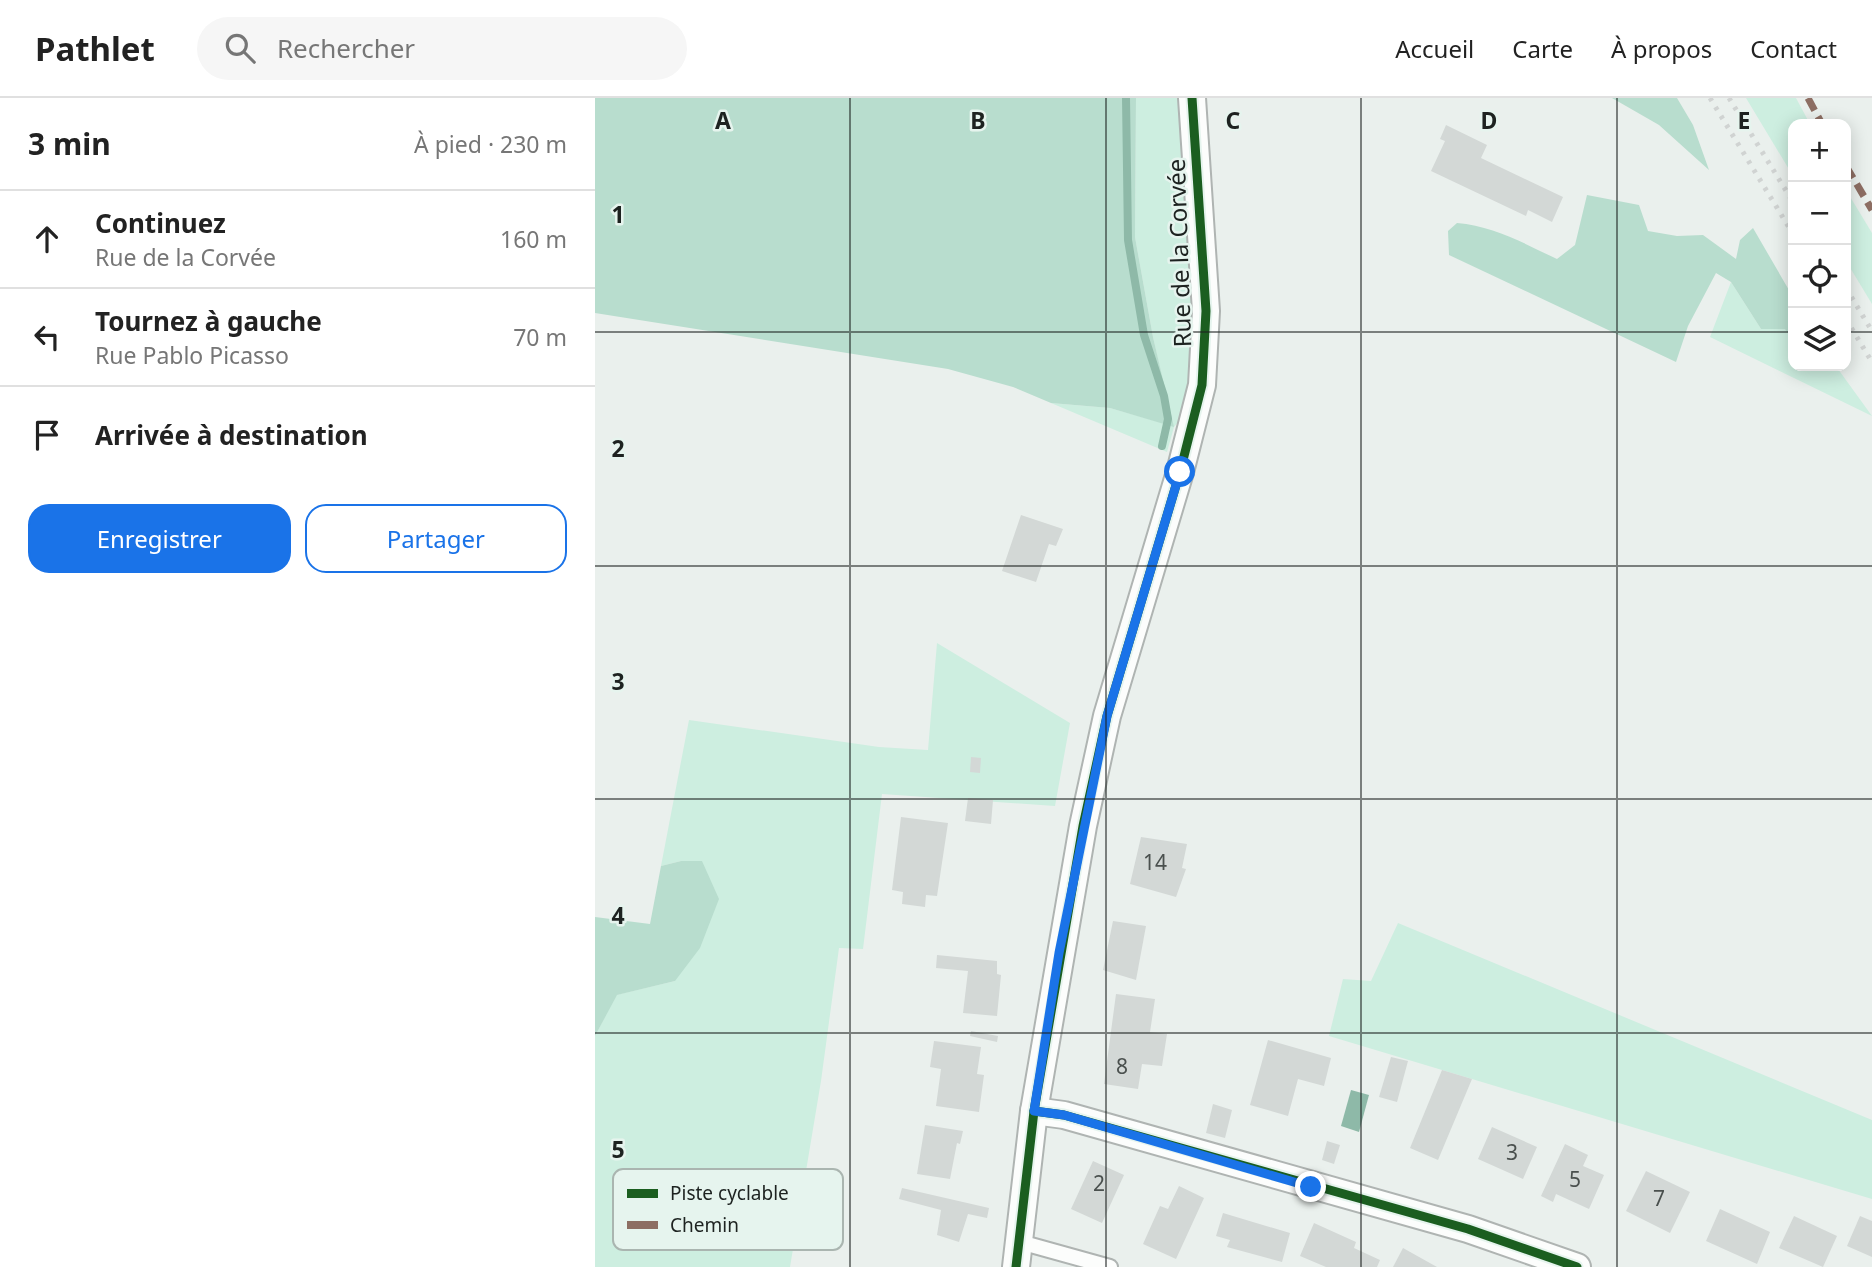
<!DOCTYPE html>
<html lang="fr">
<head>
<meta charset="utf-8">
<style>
	:root { --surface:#fff; --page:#f6f6f6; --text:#222; --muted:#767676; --line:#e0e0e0; --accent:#1a73e8 }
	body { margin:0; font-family:"Noto Sans",sans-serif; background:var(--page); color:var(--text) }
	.controls { position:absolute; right:21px; top:21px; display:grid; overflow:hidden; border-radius:14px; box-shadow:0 4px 18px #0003 }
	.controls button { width:63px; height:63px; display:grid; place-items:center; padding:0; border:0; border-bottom:2px solid var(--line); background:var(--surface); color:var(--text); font:35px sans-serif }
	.stop { position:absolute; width:21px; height:21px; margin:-16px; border:5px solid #1a73e8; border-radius:50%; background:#fff }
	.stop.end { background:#1a73e8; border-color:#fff; box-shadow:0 2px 7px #0008 }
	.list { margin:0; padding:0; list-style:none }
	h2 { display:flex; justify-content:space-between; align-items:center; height:91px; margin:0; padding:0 28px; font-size:30px }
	h2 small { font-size:23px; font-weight:400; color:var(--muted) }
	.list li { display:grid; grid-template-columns:46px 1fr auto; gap:21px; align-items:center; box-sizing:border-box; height:98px; padding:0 28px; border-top:2px solid var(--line) }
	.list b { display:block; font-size:26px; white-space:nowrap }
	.list p { margin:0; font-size:23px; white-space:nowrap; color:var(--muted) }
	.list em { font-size:23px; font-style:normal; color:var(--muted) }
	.actions { display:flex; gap:14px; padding:21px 28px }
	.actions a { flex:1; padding:16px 0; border:2px solid var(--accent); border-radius:21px; text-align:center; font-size:24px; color:var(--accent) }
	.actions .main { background:var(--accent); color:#fff }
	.icon { flex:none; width:38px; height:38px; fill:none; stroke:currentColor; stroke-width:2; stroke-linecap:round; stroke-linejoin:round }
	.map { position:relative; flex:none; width:1277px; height:1169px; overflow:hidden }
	header { display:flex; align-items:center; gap:42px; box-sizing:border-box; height:98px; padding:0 35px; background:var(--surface); border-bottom:2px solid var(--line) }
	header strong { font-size:33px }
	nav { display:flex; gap:38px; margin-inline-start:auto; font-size:24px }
	.search { width:490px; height:63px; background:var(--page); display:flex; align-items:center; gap:18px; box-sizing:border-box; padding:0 24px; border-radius:38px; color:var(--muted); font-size:26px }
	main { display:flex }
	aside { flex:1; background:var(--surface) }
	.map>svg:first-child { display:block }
	.green { fill:#cdeee0 }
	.forest { fill:#b8ddce }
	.water { fill:#8eb9a8 }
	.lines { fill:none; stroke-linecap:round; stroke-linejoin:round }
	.stream { stroke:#8eb9a8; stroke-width:8 }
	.building { fill:#d3d8d6 }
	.service-casing { stroke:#afb4b2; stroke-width:18 }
	.minor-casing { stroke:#afb4b2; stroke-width:30 }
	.service { stroke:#fcfdfc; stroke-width:14 }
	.minor { stroke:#fcfdfc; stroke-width:26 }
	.rail { stroke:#d0d3d2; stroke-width:5; stroke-dasharray:3.5 7; stroke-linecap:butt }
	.quiet { stroke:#8d6e63; stroke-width:7; stroke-dasharray:14 7; stroke-linecap:butt }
	.cycleway-casing { stroke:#e6f4ee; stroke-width:13 }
	.cycleway { stroke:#1b5e20; stroke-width:9 }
	.route { stroke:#1a73e8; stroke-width:9 }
	.grid { fill:none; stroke:#1d2220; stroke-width:2; stroke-opacity:0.55 }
	.labels { text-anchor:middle; stroke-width:5; stroke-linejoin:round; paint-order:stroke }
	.number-label { font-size:21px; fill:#4a504e }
	.street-label { font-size:24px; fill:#1d2220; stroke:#e6f4ee }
	.key { fill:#e6f4ee; stroke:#aab5b0; stroke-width:2 }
	.key-label { font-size:19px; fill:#1d2220 }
	.grid-label { font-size:23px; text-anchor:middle; font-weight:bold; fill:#1d2220; stroke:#e6f4ee; stroke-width:5; stroke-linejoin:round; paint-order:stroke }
</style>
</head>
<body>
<header>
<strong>Pathlet</strong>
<div class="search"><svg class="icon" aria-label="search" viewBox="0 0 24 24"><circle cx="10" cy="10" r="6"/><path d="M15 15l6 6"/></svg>Rechercher</div>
<nav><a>Accueil</a><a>Carte</a><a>À propos</a><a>Contact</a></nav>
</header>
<main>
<aside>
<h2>3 min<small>À pied · 230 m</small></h2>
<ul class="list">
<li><svg class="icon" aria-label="ahead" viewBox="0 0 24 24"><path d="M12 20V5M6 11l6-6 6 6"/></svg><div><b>Continuez</b><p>Rue de la Corvée</p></div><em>160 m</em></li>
<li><svg class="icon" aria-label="left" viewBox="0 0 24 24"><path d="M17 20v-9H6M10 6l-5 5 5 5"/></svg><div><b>Tournez à gauche</b><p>Rue Pablo Picasso</p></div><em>70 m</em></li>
<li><svg class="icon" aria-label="arrive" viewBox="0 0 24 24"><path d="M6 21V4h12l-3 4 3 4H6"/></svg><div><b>Arrivée à destination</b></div></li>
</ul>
<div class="actions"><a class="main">Enregistrer</a><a>Partager</a></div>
</aside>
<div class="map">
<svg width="1277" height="1169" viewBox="0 0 1277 1169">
	<rect width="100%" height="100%" fill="#eaf0ed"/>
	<g class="green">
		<polygon points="541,0 584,0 604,202 597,295 588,318 579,329 572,354 456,305 515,310 578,328 558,239 540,139"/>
		<polygon points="1151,0 1201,0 1215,26 1198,26 1198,78"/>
		<polygon points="1251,92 1277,135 1277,206 1251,163"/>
		<polygon points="1136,184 1166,231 1191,231 1198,242 1198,268 1234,268 1243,271 1277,318 1115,239"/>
		<polygon points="342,545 475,625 460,708 287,696 268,851 244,850 226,983 195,1169 0,1169 0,938 21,897 80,883 86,763 66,768 94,622 284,649 333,652"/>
		<polygon points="803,825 1277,1022 1277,1101 734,938 748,881 776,883"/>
	</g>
	<g class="forest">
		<polygon points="0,0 541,0 540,139 558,239 579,329 515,310 456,305 418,289 353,271 0,215"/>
		<polygon points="1017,0 1082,0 1098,27 1114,72 1064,27"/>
		<path d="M992 97 1044 107 1053 133 1082 138 1108 137 1141 161 1145 142 1158 130 1198 199V242L1190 231H1166L1136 184 1121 175 1093 228 1081 264 854 157 853 133 862 125C899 128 930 146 962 161L980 147Z"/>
		<polygon points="86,763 107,763 124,801 105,850 80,883 22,897 0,938 0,819 55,826 66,768"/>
	</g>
	<polygon class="water" points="756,992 774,997 764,1034 746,1028"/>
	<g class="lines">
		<polyline class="stream" points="531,0 533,142 549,237 569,298 573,321 567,348"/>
	</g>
	<g class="building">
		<polygon points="851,27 892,47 886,60 968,99 957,124 933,112 931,118 836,73 850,43 845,41"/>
		<polygon points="426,417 468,431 461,448 454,446 441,484 407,473"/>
		<polygon points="376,659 386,660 385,675 375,674"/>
		<polygon points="373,700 398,702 396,726 370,723"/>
		<polygon points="306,719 353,725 342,798 331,797 330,809 307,806 308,794 297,792"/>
		<polygon points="546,739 592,746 587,770 591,771 581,799 535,786"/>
		<polygon points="518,823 551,828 541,882 508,872"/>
		<polygon points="342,857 402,863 402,876 406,877 402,918 368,915 373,873 341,870"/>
		<polygon points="521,896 560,901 555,934 572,936 567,968 547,966 543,991 509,986"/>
		<polygon points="376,933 403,938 402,944 375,938"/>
		<polygon points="673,942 736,960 729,988 703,981 693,1018 655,1007"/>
		<polygon points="339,943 386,949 382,976 389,977 384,1014 341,1008 346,971 335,969"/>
		<polygon points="796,959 813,963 802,1004 784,999"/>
		<polygon points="847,972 877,981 843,1062 815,1050"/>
		<polygon points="618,1006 637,1012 630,1040 611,1035"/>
		<polygon points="330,1027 368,1033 365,1046 362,1045 355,1081 322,1076"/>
		<polygon points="897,1029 942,1049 928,1081 883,1061"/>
		<polygon points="732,1043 745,1047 739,1066 727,1062"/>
		<polygon points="970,1046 993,1057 988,1068 1009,1077 994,1111 961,1096 958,1104 946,1098"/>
		<polygon points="498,1063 529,1077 507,1125 476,1111"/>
		<polygon points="1051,1073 1095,1094 1075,1135 1031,1113"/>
		<polygon points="584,1088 609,1100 581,1161 548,1146 565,1108 573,1111"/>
		<polygon points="307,1090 394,1110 392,1120 373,1116 364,1144 342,1137 346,1112 304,1101"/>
		<polygon points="1125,1111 1175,1134 1162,1166 1111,1143"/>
		<polygon points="628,1115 695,1135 687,1164 632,1149 635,1142 621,1138"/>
		<polygon points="1199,1118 1242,1138 1228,1169 1184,1150"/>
		<polygon points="1265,1118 1277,1123 1277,1159 1252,1148"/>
		<polygon points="719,1125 761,1144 759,1150 785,1162 782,1169 731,1169 705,1158"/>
		<polygon points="808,1150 842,1169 798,1169"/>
	</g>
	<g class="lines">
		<defs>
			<polyline id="service" points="425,1144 515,1169"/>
			<g id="minor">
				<polyline points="439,1013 469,1017 873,1131 982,1169"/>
				<polyline points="421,1169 439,1013 488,728 512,618 585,374 607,287 611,213 597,0"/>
			</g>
		</defs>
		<use href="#service" class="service-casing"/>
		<use href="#minor" class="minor-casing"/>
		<use href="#service" class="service"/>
		<use href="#minor" class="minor"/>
		<g class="rail">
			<polyline points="1115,0 1198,136"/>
			<polyline points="1134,0 1198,104"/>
			<polyline points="1251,190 1277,233"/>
			<polyline points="1251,221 1277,264"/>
		</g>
		<g class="quiet">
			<polyline points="1213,0 1227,26"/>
			<polyline points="1251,68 1277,112"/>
		</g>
		<defs>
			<g id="cycleway">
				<polyline points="439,1013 469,1017 873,1131 982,1169"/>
				<polyline points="421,1169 439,1013 488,728 512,618 585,374 607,287 611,213 597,0"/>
			</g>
		</defs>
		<use href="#cycleway" class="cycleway-casing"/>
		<use href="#cycleway" class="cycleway"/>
	</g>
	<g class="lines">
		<polyline class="route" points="585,374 512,618 464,855 439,1013 469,1017 716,1089"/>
	</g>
	<path class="grid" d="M255 0V1169M511 0V1169M766 0V1169M1022 0V1169M0 234H1198M1251 234H1277M0 468H1277M0 701H1277M0 935H1277"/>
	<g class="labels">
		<g class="number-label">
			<text x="560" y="772">14</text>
			<text x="527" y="976">8</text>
			<text x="917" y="1062">3</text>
			<text x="980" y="1089">5</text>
			<text x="504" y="1093">2</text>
			<text x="1064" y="1108">7</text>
		</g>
		<g class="street-label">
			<text transform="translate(585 155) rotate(-92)" y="8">Rue de la Corvée</text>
		</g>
	</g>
	<rect x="18" y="1071" width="230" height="81" rx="10" class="key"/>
	<rect x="32" y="1091" width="31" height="9" fill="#1b5e20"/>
	<rect x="32" y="1123" width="31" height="8" fill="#8d6e63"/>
	<g class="key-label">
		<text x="75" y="1102">Piste cyclable</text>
		<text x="75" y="1134">Chemin</text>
	</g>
	<g class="grid-label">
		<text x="128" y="31">A</text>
		<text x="383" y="31">B</text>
		<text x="638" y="31">C</text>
		<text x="894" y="31">D</text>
		<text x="1149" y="31">E</text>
		<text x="23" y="125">1</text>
		<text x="23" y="359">2</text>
		<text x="23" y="592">3</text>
		<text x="23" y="826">4</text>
		<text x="23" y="1060">5</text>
	</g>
</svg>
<div class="controls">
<button>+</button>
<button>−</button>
<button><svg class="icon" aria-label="locate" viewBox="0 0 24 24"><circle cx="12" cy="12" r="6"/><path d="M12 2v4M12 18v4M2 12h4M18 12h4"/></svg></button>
<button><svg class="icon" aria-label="layers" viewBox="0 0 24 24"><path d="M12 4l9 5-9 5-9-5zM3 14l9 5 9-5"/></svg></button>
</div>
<div class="stop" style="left:585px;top:374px"></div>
<div class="stop end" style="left:716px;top:1089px"></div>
</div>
</main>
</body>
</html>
